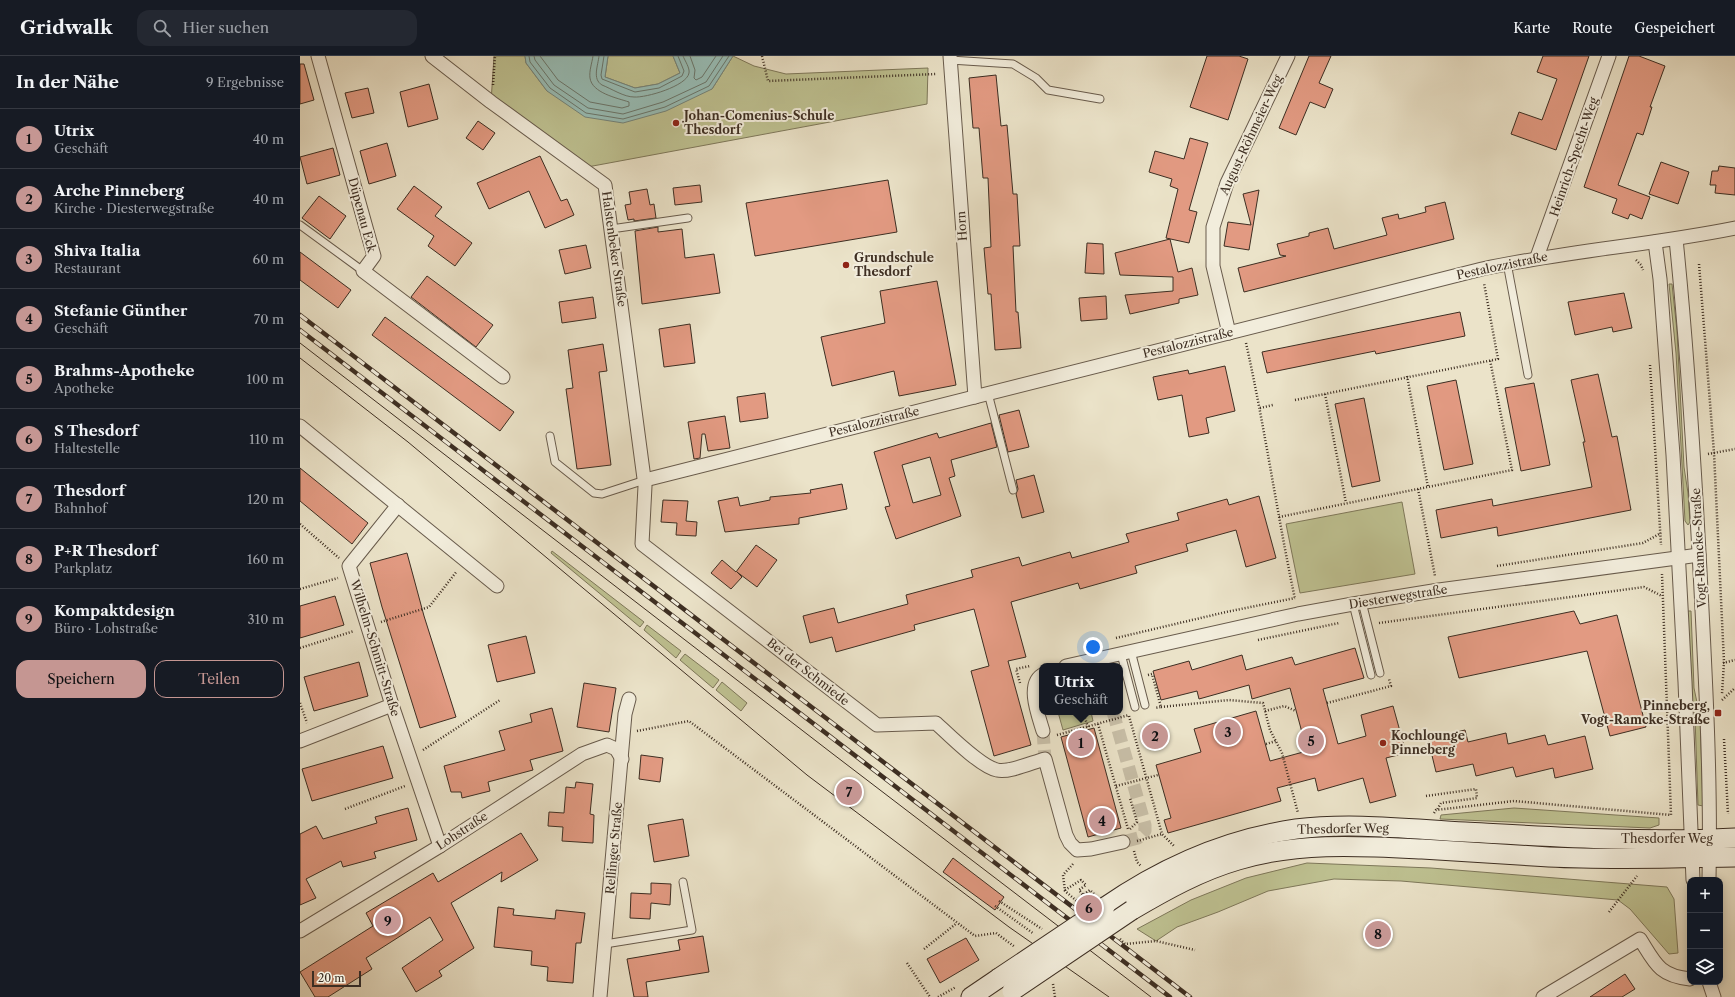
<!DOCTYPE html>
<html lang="de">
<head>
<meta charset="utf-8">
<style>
	:root { --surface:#171b24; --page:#242831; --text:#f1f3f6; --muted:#9ea1a6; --line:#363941; --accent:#c59692 }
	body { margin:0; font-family:"Libre Caslon Text",serif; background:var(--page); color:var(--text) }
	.controls { position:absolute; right:12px; bottom:12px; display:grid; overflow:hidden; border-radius:8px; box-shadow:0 2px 10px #0003 }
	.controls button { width:36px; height:36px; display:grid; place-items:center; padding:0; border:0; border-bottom:1px solid var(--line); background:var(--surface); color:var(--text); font:20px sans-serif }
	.scale { position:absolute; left:12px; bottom:10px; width:49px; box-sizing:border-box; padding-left:4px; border:2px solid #3d2e22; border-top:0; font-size:11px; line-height:14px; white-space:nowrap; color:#3d2e22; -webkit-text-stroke:3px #f2eddc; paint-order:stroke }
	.you { position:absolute; left:793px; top:591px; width:14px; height:14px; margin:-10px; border:3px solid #fff; border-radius:50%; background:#1a73e8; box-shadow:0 0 0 6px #1a73e833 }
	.badge { display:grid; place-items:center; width:26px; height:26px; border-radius:50%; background:var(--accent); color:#111; font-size:13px; font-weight:700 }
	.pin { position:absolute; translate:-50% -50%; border:2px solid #fff; box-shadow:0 1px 4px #0006 }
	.popup { position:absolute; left:739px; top:607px; width:84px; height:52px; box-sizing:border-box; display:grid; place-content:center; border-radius:8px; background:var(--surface); filter:drop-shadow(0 1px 3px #0005); font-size:13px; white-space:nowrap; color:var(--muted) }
	.popup b { font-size:15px; color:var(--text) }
	.popup::after { content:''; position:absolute; left:50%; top:100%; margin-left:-8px; border:8px solid transparent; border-top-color:var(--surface) }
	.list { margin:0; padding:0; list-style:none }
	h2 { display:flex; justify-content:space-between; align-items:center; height:52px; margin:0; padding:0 16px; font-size:17px }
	h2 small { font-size:13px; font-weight:400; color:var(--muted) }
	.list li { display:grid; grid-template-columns:26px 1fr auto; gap:12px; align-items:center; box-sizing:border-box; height:60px; padding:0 16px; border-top:1px solid var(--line) }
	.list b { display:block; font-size:15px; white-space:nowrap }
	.list p { margin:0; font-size:13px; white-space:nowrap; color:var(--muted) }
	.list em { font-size:13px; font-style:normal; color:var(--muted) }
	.actions { display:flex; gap:8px; padding:12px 16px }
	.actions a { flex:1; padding:9px 0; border:1px solid var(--accent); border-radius:12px; text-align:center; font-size:14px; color:var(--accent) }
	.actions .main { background:var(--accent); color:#111 }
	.icon { flex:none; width:22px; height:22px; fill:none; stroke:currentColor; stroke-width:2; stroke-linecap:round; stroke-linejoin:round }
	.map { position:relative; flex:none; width:1435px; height:941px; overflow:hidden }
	header { display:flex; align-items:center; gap:24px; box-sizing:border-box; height:56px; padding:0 20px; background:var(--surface); border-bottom:1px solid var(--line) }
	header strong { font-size:19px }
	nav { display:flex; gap:22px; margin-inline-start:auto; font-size:14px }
	.search { width:280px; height:36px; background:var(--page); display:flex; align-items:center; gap:10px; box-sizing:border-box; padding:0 14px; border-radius:12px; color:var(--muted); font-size:15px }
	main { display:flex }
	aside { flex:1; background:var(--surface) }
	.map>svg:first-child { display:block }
	.green { fill:#bec191; stroke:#7e785a }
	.water { fill:#98beb7; stroke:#74847b }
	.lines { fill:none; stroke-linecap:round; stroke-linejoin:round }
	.shore { stroke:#6a766c; stroke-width:1 }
	.building { fill:#e29a82; stroke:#3d2e22; fill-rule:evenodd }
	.street-tunnel { stroke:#c8bfa8; stroke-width:13; stroke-dasharray:13 6; stroke-linecap:butt }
	.lane-casing { stroke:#685b4c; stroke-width:9 }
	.street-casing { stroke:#685b4c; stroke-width:15 }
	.secondary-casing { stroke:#3d2e22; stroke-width:21 }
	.path { stroke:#3d2e22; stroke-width:2.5; stroke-dasharray:1 2; stroke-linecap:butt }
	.lane { stroke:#f2eddc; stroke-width:7 }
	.street { stroke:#f2eddc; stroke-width:13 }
	.secondary { stroke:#f2eddc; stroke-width:19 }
	.tram { stroke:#3d2e22; stroke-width:1 }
	.rail-casing { stroke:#3d2e22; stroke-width:4.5 }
	.rail { stroke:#f2eddc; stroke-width:3; stroke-dasharray:9; stroke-linecap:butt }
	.secondary-bridge-casing { stroke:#3d2e22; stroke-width:21; stroke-linecap:butt }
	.secondary-bridge { stroke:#f2eddc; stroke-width:19 }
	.poi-dot { fill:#8f2418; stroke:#f2eddc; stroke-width:1.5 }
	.labels { text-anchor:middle; stroke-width:4; stroke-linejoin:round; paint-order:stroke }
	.poi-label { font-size:12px; font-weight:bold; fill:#3d2e22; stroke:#f2eddc; text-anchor:start }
	.street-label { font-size:12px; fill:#3d2e22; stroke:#f2eddc }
</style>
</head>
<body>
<header>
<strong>Gridwalk</strong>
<div class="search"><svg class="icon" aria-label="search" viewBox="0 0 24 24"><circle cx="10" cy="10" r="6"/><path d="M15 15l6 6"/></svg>Hier suchen</div>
<nav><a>Karte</a><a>Route</a><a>Gespeichert</a></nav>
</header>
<main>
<aside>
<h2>In der Nähe<small>9 Ergebnisse</small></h2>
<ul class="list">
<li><span class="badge">1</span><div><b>Utrix</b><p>Geschäft</p></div><em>40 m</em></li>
<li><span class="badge">2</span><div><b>Arche Pinneberg</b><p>Kirche · Diesterwegstraße</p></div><em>40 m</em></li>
<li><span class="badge">3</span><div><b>Shiva Italia</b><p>Restaurant</p></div><em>60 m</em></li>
<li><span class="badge">4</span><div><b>Stefanie Günther</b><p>Geschäft</p></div><em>70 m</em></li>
<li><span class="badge">5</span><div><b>Brahms-Apotheke</b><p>Apotheke</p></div><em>100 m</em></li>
<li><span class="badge">6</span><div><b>S Thesdorf</b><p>Haltestelle</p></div><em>110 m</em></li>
<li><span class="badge">7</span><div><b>Thesdorf</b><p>Bahnhof</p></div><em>120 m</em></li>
<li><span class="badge">8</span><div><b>P+R Thesdorf</b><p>Parkplatz</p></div><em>160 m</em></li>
<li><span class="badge">9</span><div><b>Kompaktdesign</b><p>Büro · Lohstraße</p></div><em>310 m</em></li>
</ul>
<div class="actions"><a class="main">Speichern</a><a>Teilen</a></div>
</aside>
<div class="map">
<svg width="1435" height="941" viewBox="0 0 1435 941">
	<rect width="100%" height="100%" fill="#ebe3c9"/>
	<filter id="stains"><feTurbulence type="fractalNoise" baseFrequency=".005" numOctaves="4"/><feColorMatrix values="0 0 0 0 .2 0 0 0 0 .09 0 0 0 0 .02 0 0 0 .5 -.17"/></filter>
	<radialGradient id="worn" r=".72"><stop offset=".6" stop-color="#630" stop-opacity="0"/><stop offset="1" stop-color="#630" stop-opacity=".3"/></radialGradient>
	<g class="green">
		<polygon points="194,0 225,0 226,7 247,35 412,33 433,0 454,10 486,18 628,12 627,48 282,112 191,46"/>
		<polygon points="308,0 373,0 380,17 358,28 335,32 305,21"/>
		<polygon points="1369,228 1372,228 1377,275 1384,411 1388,437 1390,466 1388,469 1385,465 1376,297"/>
		<polygon points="1102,446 1115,518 1000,537 986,468"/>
		<polygon points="252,495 344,566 340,571 251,497"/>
		<polygon points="1387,555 1391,555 1394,632 1400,661 1403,750 1398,749 1395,661 1390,632"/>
		<polygon points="347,569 381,595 376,602 344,574"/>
		<polygon points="385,598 419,624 413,632 380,604"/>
		<polygon points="422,626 447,647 441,655 416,634"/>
		<polygon points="758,656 791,656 793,665 763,674"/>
		<polygon points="1214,752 1359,762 1359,769 1350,772 1140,763 1141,759"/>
		<polygon points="1007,807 1131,812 1367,831 1374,843 1378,897 1369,898 1330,853 1318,844 1101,825 1034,823 968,835 918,856 877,871 856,885 837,873 891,844 946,822"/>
	</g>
	<polygon class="water" points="225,0 308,0 305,21 335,32 358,28 380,17 373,0 433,0 412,33 366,55 323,67 285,61 247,35 226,7"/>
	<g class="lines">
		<g class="shore">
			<polyline points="229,0 230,6 250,32 286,57 323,63 365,51 409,30 429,0"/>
			<polyline points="234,0 235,4 254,29 288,52 323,58 363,46 406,26 423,0"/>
			<path d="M240 0 258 24 290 46 322 52 329 50V46C317 42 292 37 290 22 289 15 292 7 293 0"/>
			<path d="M299 0C298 10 292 23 302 29 312 33 324 41 334 41 346 42 387 30 389 17 390 12 385 5 383 0"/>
			<polyline points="304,0 301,19 302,23 335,36 359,32 382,20 384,15 378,0"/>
			<polyline points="390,0 395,14 394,22 396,24 402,21 416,0"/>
		</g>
	</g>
	<g class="building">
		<polygon points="907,0 939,0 948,3 928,64 890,51"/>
		<polygon points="1009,0 1031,0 1019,27 1033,33 1025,52 1010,46 996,79 979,72"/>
		<polygon points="1243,0 1289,0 1256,94 1211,78 1219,56 1242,64 1257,23 1237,16"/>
		<polygon points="1329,0 1339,0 1365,10 1350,51 1352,51 1343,79 1337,77 1318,129 1350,141 1342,163 1330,158 1328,163 1312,157 1317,143 1284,131"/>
		<polygon points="0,8 4,8 14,44 0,48"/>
		<polygon points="696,19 701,70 707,69 713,138 717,138 720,190 713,190 716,256 718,256 721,292 695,294 691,238 688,238 684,192 691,191 688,122 683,122 679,72 673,72 669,22"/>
		<polygon points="129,28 138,63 108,71 100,36"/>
		<polygon points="68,32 74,57 52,62 45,37"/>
		<polygon points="178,65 195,77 183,94 166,82"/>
		<polygon points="890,82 908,87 889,154 897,156 889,187 866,182 878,133 870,130 872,123 849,116 855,95 884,103"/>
		<polygon points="87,87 96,120 69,128 60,95"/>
		<polygon points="33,92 40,119 7,128 0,101"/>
		<polygon points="240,100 261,145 267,143 274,159 245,172 229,135 189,153 177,127"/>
		<polygon points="1361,106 1389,116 1378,148 1349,138"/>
		<polygon points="1419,110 1435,112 1435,139 1415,137 1416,129 1410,129 1412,115 1418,115"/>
		<polygon points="588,124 597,176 455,200 446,147"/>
		<polygon points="400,129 402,146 375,149 373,132"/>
		<polygon points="114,130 142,151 135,160 172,187 155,210 128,190 134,180 97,153"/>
		<polygon points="347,133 350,149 354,148 356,162 334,165 334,163 328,164 325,149 331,148 329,136"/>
		<polygon points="959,134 949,194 924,190 928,166 951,169 943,138"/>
		<polygon points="19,140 46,160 30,183 2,162"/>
		<polygon points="1145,146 1154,183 944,236 938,212 986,200 980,199 977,188 1009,180 1009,177 1028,172 1034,193 1087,179 1082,162 1098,158 1099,163 1126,156 1125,151"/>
		<polygon points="358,171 358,176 382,173 385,202 414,198 420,237 342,248 335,175"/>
		<polygon points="870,183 878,216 892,212 898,239 879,243 879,247 830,258 825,239 873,235 873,221 820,219 815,197"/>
		<polygon points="787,187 803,188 804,218 785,217"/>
		<polygon points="286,189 291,212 265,218 259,194"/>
		<polygon points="0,196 51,234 38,252 0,224"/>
		<polygon points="127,220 193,269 176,291 111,241"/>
		<polygon points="637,225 656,329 599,340 594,315 532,330 521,281 585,267 580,235"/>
		<polygon points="1324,237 1332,272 1313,276 1312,271 1275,279 1268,246"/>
		<polygon points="806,240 807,263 781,265 779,242"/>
		<polygon points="293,241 296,262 262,267 259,246"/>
		<polygon points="1160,256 1165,280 1076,298 1075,295 967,317 962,296"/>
		<polygon points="85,261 214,356 200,375 72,279"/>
		<polygon points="390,268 395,307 364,311 359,273"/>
		<polygon points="303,288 307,315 299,316 311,409 277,413 266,333 273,332 268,294"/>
		<polygon points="925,310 935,355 906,362 909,377 889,381 882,339 858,344 853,321 888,314 889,318"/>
		<polygon points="1298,318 1312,381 1317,380 1331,454 1198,480 1197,471 1141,482 1136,454 1192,443 1193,450 1292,431 1283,386 1285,386 1271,324"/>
		<polygon points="1156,324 1173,408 1144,414 1127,330"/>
		<polygon points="1234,327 1250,409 1221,415 1205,332"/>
		<polygon points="465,337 468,362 440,366 437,341"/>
		<polygon points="1064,342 1080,425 1052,431 1035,348"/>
		<polygon points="719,354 729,391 708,396 699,359"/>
		<polygon points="425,360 430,392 408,395 405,378 402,378 400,402 394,403 388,366"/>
		<path d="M691 367 697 391 651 404 655 420 649 422 661 460 596 483 585 451 590 450 574 396 637 377 639 382ZM630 401 641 439 613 447 602 409Z"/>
		<polygon points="0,412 68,467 52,488 0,445"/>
		<polygon points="734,419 744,456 722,462 716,438 718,433 716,424"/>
		<polygon points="542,428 547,453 499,462 499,468 425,476 418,445 438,441 440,450 470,444 470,441 511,437 510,434"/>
		<polygon points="959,440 976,502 946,511 936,474 886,488 888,495 835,510 837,517 780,533 778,527 711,546 726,601 708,605 731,689 694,700 671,615 689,610 674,553 614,569 615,574 536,596 532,581 510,587 503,560 534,552 538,567 608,548 606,539 673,521 671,514 719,501 722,510 770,496 772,502 829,486 826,478 879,464 877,457 927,443 929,449"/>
		<polygon points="363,444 388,445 386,465 397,466 396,480 376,479 377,467 361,466"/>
		<polygon points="456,489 477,504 457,531 437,516 442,521 431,533 411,517 422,504 436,516"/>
		<polygon points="107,497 124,560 156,661 120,672 82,551 70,507"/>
		<polygon points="35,540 44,569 0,582 0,550"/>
		<polygon points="1274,555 1280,568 1317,559 1346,671 1310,680 1287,595 1159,622 1148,581"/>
		<polygon points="226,580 235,617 197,626 188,589"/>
		<polygon points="1055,592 1064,622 1023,633 1038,688 1066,680 1061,659 1093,650 1106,697 1086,702 1096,740 1070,747 1063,722 1018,735 1015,722 977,732 981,745 868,777 864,764 871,762 856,709 901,696 894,673 956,655 970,705 1007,695 990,632 952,643 949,629 899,643 897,635 861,644 853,615 889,605 892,614 942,599 946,614 992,601 995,609"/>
		<polygon points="59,606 68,640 14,655 4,621"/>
		<polygon points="284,627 316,632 309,676 277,671"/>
		<polygon points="252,652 263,695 230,704 233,714 188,726 190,735 162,742 161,736 151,736 144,710 205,694 199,675 232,666 230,658"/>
		<polygon points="794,672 821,772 788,781 761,681"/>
		<polygon points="1165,674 1168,686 1206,677 1208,688 1245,679 1248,689 1285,680 1293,713 1255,722 1253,712 1216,721 1213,711 1176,720 1173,708 1136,716 1128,683"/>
		<polygon points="83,690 93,722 12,745 2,713"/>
		<polygon points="341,699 363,702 360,726 339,723"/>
		<polygon points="276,726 293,728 290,758 294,759 293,787 262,785 263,771 248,770 249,756 264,757 266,731 275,732"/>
		<polygon points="108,752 117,784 74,796 76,802 43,811 41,805 6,823 16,842 0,849 0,778 16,770 23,783 77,767 75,761"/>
		<polygon points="383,763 389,800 354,806 348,769"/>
		<polygon points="221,777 238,804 201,826 202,816 151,847 174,892 139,915 142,920 116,936 102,912 143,884 130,861 66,902 72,913 28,941 15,941 0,916 73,870 66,857 133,817 138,826"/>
		<polygon points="653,802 704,841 695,854 643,816"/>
		<polygon points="351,827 371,828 370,849 351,847 350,863 330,862 331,837 351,838"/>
		<polygon points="198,851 214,853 213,859 255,863 256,854 285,857 281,887 276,887 273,927 247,925 248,911 231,909 232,895 194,891"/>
		<polygon points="403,880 409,916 346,926 348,941 334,941 327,903 380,894 378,884"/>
		<polygon points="666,882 679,904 640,927 627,903"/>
		<polygon points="1325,918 1335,933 1322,941 1290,941"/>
	</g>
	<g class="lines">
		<g class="street-tunnel">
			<polyline points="813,656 845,769 845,775 838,782 823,786"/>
			<polyline points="743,675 745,703"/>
		</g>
		<defs>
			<g id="lane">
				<polyline points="650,4 713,8 736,22 748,34 800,43"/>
				<polyline points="0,169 63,215"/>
				<polyline points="311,173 388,162"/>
				<polyline points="1207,207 1228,319"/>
				<polyline points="688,337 713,434"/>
				<polyline points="250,380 255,406 294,437 302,438 345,424"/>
				<polyline points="1062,546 1080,617"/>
				<polyline points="1053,548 1071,619"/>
				<polyline points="831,595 845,649"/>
				<polyline points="821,598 835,651"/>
				<polyline points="305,888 392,874 383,826"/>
			</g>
			<g id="street">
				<polyline points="18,0 74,200 63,215 203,321"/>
				<path d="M132 0 191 46 305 129 345 430 342 488 577 669 636 667C649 679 681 711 697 714 709 717 733 706 745 703L766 779 770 787 777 794 791 793 823 786"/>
				<polyline points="650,0 675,341"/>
				<path d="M1376 183C1388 300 1395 417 1401 534 1406 631 1411 727 1409 824"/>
				<polyline points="1355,186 1360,223 1373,399 1385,626 1393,824"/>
				<polyline points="1237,201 1309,0"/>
				<polyline points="929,277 913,210 913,171 927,127 988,0"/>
				<polyline points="0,370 197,530"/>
				<path d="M345 424 1182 213C1266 195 1351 189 1435 172"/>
				<polyline points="98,449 49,510 92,649 140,790"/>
				<polyline points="766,610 998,558 1053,548 1139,534 1399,499"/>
				<path d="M742 619C726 629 739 661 743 675"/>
				<polyline points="0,685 92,649"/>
				<polyline points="0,875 140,790 282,698 307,689 316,693 322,703"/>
				<polyline points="1409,926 1414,941"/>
				<polyline points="300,941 325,658 329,643"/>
				<path d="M1243 941 1340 883C1355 907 1359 920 1390 923"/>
			</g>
			<g id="secondary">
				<path d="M805 851C863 811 926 783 996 773 1051 766 1110 773 1165 776 1255 781 1345 787 1435 782"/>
				<path d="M832 854C866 834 900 815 938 804 998 786 1061 790 1122 793 1165 796 1207 798 1249 801 1311 804 1373 802 1435 801"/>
				<polyline points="671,941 699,922"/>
			</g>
		</defs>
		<use href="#lane" class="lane-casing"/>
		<use href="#street" class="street-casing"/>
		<use href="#secondary" class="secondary-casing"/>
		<g class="path">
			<polyline points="462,0 468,25 637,18"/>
			<polyline points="193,29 195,0"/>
			<polyline points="1336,204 1341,209 1343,214"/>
			<polyline points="1399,208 1414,397 1424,606 1422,638"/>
			<path d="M946 287C965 372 977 458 995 543"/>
			<polyline points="1350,309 1361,489"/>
			<polyline points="1107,320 1128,431"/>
			<polyline points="1025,338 1046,447"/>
			<polyline points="995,344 1198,303 1184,227"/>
			<polyline points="960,352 973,349"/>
			<polyline points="1408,398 1435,393"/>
			<polyline points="1118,433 1135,520"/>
			<polyline points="979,461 1212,414 1190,304"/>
			<polyline points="0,468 39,502"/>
			<polyline points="1197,510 1343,487 1361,477"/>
			<polyline points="0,533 38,522"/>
			<polyline points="81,566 129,551 157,515"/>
			<polyline points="1079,567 1344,531 1362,540"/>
			<polyline points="816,582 926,556 995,542"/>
			<polyline points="958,584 1039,567"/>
			<polyline points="0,592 54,575"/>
			<polyline points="1423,607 1435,604"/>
			<polyline points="848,619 852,618 861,651 855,652"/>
			<polyline points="720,627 716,613 730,610"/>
			<polyline points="1422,644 1435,632"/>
			<polyline points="0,647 7,667"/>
			<polyline points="1027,647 1091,630 1089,623"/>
			<polyline points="861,651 929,644 963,647 970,674 982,697 998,757"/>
			<polyline points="965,655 984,650 996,655"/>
			<polyline points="783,656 788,671"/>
			<polyline points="829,660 862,778 874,790"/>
			<polyline points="798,668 828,773"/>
			<polyline points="337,675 389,665 675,880 696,877 715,891"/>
			<polyline points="757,679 829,659"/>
			<polyline points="1424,683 1428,758"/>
			<polyline points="966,688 976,685"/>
			<polyline points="123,694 200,644"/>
			<polyline points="816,730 858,719"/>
			<polyline points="1126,740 1176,733 1177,742 1141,747 1137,754"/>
			<polyline points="45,753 105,730"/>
			<polyline points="1134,757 1136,754 1214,745 1371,759 1362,518"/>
			<polyline points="830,773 837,766 830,742"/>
			<polyline points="837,785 862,778"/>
			<polyline points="834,795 837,806 841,810"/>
			<polyline points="773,808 763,819 765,835 779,847"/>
			<polyline points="765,834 781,824 786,829 779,834 783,839 790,834 794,838"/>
			<polyline points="699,845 742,873"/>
			<polyline points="695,850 734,878"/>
			<polyline points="1309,856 1337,820"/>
			<polyline points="820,883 825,888 856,885 895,894"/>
			<polyline points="624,893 657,867"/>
			<polyline points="607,907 630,941"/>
			<polyline points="753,928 755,941"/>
			<polyline points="638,941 656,931"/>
		</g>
		<use href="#lane" class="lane"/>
		<use href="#street" class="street"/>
		<use href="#secondary" class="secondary"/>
		<g class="tram">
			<polyline points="0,287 529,695 851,941"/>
			<polyline points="0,302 108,386 507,719 709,871 809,941"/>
		</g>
		<defs>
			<g id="rail">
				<polyline points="0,259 890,941"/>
				<polyline points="0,274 870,941"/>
			</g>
		</defs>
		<use href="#rail" class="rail-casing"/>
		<use href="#rail" class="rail"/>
		<defs>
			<g id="secondary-bridge">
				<polyline points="699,922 805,851"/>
				<polyline points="712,935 832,854"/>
			</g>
		</defs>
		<use href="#secondary-bridge" class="secondary-bridge-casing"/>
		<use href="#secondary-bridge" class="secondary-bridge"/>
	</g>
	<g class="poi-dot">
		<circle cx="376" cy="67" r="4"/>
		<circle cx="546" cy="209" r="4"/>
		<rect x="1414" y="653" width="8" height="8" rx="2"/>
		<circle cx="1083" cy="687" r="4"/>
	</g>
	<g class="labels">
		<g class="poi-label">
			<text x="384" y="64">Johan-Comenius-Schule<tspan x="384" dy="14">Thesdorf</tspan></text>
			<text x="554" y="206">Grundschule<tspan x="554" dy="14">Thesdorf</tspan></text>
			<text x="1410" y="654" text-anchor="end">Pinneberg,<tspan x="1410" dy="14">Vogt-Ramcke-Straße</tspan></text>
			<text x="1091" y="684">Kochlounge<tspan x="1091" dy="14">Pinneberg</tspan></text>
		</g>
		<g class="street-label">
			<text transform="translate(951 79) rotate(-65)" y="4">August-Röhmeier-Weg</text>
			<text transform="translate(1274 101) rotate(-71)" y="4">Heinrich-Specht-Weg</text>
			<text transform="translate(62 159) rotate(75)" y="4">Düpenau Eck</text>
			<text transform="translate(662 170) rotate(-94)" y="4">Horn</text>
			<text transform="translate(314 193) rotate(82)" y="4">Halstenbeker Straße</text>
			<text transform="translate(1202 210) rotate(-12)" y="4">Pestalozzistraße</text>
			<text transform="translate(888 287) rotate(-14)" y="4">Pestalozzistraße</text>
			<text transform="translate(574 366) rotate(-14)" y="4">Pestalozzistraße</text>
			<text transform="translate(1399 492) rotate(-93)" y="4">Vogt-Ramcke-Straße</text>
			<text transform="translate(1098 541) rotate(-9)" y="4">Diesterwegstraße</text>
			<text transform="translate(75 592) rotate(73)" y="4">Wilhelm-Schmitt-Straße</text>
			<text transform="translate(508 616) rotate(38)" y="4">Bei der Schmiede</text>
			<text transform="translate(1043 773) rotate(-1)" y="4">Thesdorfer Weg</text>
			<text transform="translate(162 775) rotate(-33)" y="4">Lohstraße</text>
			<text x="1367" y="787">Thesdorfer Weg</text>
			<text transform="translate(314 792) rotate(-85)" y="4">Rellinger Straße</text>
		</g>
	</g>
	<rect width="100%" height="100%" filter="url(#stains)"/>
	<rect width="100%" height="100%" fill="url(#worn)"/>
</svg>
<div class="controls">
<button>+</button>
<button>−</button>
<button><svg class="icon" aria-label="layers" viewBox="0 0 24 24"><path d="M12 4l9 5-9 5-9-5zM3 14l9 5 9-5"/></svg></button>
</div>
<div class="scale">20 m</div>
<div class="you"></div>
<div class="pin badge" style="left:781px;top:687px">1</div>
<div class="popup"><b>Utrix</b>Geschäft</div>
<div class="pin badge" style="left:855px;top:680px">2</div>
<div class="pin badge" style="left:928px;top:676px">3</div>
<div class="pin badge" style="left:802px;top:765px">4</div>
<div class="pin badge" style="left:1011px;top:685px">5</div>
<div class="pin badge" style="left:789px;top:852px">6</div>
<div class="pin badge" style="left:549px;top:736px">7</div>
<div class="pin badge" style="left:1078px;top:878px">8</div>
<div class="pin badge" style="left:88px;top:865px">9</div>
</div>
</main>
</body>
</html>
